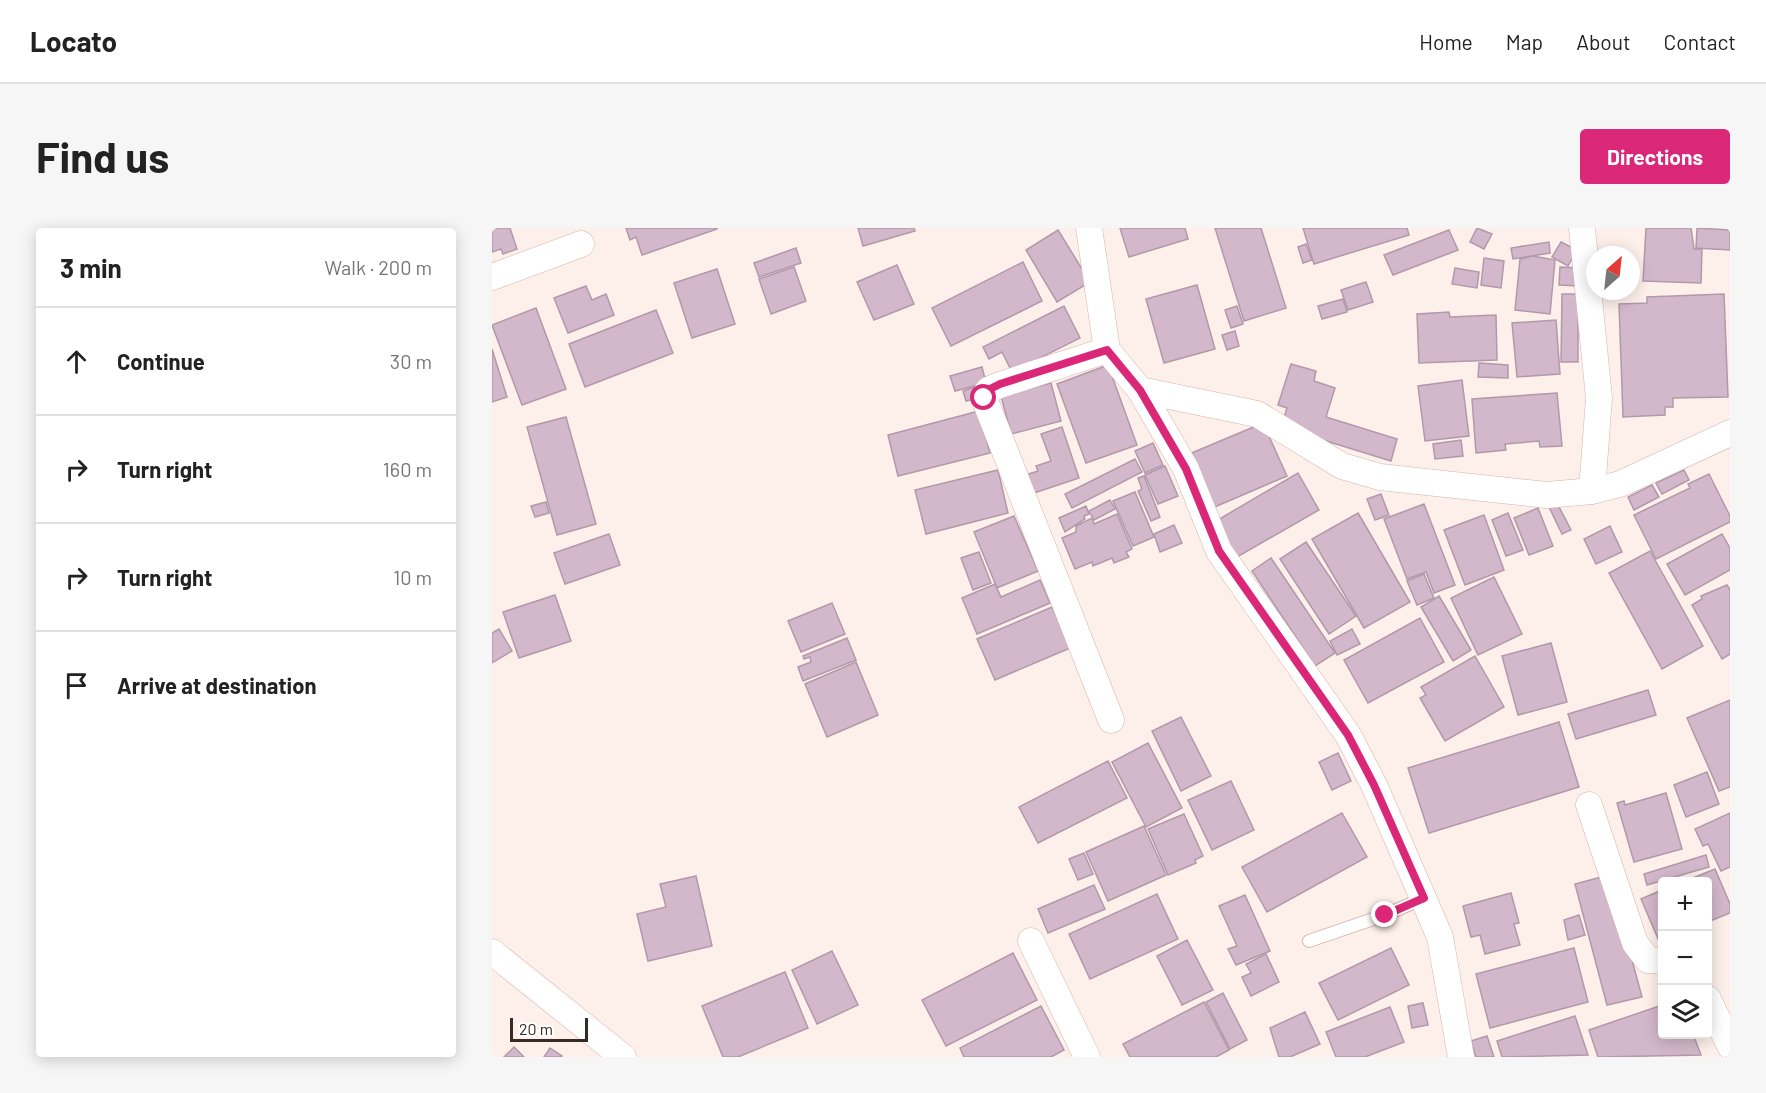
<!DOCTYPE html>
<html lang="en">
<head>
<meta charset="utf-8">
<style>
	:root { --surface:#fff; --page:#f6f6f6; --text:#222; --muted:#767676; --line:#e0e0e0; --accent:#db2777 }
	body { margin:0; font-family:Barlow,sans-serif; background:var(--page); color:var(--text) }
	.controls { position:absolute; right:18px; bottom:18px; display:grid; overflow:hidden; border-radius:6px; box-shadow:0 3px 15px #0003 }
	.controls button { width:54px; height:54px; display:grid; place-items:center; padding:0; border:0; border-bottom:2px solid var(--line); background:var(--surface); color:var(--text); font:30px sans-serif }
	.compass { position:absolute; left:1094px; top:18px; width:54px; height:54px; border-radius:50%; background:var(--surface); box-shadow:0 3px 15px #0003; rotate:27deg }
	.scale { position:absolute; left:18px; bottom:15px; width:78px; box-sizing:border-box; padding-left:6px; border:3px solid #362a25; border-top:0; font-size:16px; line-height:21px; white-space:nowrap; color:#362a25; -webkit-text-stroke:4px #fff; paint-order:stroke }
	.stop { position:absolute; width:18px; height:18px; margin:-14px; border:4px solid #db2777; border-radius:50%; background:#fff }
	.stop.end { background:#db2777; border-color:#fff; box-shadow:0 2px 6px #0008 }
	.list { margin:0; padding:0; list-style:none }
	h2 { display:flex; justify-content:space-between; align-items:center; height:78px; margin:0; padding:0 24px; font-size:26px }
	h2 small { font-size:20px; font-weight:400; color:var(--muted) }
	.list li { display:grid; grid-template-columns:39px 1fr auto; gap:18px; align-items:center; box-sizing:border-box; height:108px; padding:0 24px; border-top:2px solid var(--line) }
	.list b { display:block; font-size:22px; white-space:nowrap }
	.list em { font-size:20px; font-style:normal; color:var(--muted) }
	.icon { flex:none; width:33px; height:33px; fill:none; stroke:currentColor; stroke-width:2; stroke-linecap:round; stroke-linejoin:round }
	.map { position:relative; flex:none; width:1238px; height:829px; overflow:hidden; border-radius:6px }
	header { display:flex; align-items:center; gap:36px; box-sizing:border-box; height:84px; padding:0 30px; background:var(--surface); border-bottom:2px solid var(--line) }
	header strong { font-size:28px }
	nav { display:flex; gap:33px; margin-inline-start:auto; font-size:21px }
	.intro { display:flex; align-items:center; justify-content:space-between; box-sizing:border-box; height:144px; padding:0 36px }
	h1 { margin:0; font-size:42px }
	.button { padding:15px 27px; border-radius:6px; background:var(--accent); color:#fff; font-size:21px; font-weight:700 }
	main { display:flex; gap:36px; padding:0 36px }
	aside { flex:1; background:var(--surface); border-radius:6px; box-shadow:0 3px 15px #0003 }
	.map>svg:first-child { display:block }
	.building { fill:#d3b8cb; stroke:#b298a9; stroke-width:1.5 }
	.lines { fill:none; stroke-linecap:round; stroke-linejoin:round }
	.service-casing { stroke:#d4b4a9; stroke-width:14 }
	.minor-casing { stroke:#d4b4a9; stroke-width:27 }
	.service { stroke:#fff; stroke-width:12 }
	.minor { stroke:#fff; stroke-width:26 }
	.route { stroke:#db2777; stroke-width:8 }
</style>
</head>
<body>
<header>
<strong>Locato</strong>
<nav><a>Home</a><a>Map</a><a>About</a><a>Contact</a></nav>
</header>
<div class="intro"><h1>Find us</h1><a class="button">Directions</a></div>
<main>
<aside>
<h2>3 min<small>Walk · 200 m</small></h2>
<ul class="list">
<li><svg class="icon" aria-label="ahead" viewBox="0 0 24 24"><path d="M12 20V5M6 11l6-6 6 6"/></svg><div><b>Continue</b></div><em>30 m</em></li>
<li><svg class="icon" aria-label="right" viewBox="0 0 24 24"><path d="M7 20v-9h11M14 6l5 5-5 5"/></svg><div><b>Turn right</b></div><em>160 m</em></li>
<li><svg class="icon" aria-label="right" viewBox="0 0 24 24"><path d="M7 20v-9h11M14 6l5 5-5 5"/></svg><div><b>Turn right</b></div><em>10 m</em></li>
<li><svg class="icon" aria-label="arrive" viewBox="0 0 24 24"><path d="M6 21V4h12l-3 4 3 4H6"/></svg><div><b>Arrive at destination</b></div></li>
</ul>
</aside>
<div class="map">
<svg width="1238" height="829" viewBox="0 0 1238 829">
	<rect width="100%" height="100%" fill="#fdf0eb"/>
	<g class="building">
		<polygon points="0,0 18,0 25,21 11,26 9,21 0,24"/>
		<polygon points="134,0 225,0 225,1 150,27 144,9 138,12"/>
		<polygon points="366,0 422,0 423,3 371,18"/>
		<polygon points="628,0 693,0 696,11 637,29"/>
		<polygon points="723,0 769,0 794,80 752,93"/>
		<polygon points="811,0 915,0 917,7 822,36"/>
		<polygon points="985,0 1000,6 992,21 978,14"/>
		<polygon points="1154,0 1199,0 1202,21 1210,21 1209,55 1151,53"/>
		<polygon points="1205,0 1238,2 1238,22 1204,20"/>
		<polygon points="566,2 598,54 565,74 534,22"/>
		<polygon points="957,2 966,22 901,47 892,27"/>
		<polygon points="1057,14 1058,25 1021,31 1019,20"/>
		<polygon points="1069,14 1085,22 1076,38 1060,29"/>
		<polygon points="814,16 820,32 811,35 806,19"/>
		<polygon points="304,20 309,35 267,49 262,35"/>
		<polygon points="1041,28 1063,32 1058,86 1023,82 1028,31"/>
		<polygon points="992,30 1012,33 1009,60 989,57"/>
		<polygon points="531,34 550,73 459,118 440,80"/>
		<polygon points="405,37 422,76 382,92 365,54"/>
		<polygon points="302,39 314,73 279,86 267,51"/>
		<polygon points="1068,39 1086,40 1086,58 1067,57"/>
		<polygon points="963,40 987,44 985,60 960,56"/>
		<polygon points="225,41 243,96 200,110 182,55"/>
		<polygon points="874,54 881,74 856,82 849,62"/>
		<polygon points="705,57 723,121 672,135 654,71"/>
		<polygon points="94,58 100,72 114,66 122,87 76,105 62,70"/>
		<polygon points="1070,66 1086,66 1086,134 1069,134"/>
		<polygon points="1232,66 1236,169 1181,170 1181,179 1173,179 1173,187 1131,189 1127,76 1155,75 1155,69"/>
		<polygon points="851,71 855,84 830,91 826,78"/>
		<polygon points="572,78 588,110 520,144 510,124 497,131 491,119"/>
		<polygon points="745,78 751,96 739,100 733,82"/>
		<polygon points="44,80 74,161 30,177 0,97"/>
		<polygon points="164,82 181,125 93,159 77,116"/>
		<polygon points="957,84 958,89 1004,87 1005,132 927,135 925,86"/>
		<polygon points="1064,92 1068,146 1025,149 1020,95"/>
		<polygon points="743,103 747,118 735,122 730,107"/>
		<polygon points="0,121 15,169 0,174"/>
		<polygon points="987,135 1016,137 1016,150 986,149"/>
		<polygon points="799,136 824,143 822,153 843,160 834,189 905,211 899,233 789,199 795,180 786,177"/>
		<polygon points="616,137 645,217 594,235 565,156"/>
		<polygon points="490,139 494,155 463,163 458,148"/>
		<polygon points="970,152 977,208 933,213 926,158"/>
		<polygon points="559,155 569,193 519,206 509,168"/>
		<polygon points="483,159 486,170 474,173 471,163"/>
		<polygon points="1065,165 1070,218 1048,219 1047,213 1013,216 1014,222 984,225 980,171"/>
		<polygon points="487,183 498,225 406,248 396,207"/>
		<polygon points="74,189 104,296 65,307 35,199"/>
		<polygon points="771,195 795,248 718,281 695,227"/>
		<polygon points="570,199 587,250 533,268 527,249 546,243 544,238 559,233 549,206"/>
		<polygon points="969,212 971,228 943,231 941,216"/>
		<polygon points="661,215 671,237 653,245 643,223"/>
		<polygon points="643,231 650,244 580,280 573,266"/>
		<polygon points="673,238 686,268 666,276 653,247"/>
		<polygon points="506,242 516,285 434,306 423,262"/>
		<polygon points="1192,242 1197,252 1170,266 1164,255"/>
		<polygon points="806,245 827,282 745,329 724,293"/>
		<polygon points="1217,246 1238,288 1238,294 1164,331 1142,287 1198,260 1196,256"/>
		<polygon points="652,248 668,289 659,293 646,263 650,261 646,250"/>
		<polygon points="1160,257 1167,269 1142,282 1136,269"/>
		<polygon points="643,264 662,309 641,318 621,273"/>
		<polygon points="889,266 897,287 883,292 875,271"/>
		<polygon points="618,272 623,281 602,292 597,283"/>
		<polygon points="54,274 57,285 43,289 39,278"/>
		<polygon points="1065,275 1079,302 1070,306 1057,279"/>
		<polygon points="932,276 963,357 942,365 934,344 915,351 892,291"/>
		<polygon points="594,278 597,286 592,288 593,291 573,304 567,290"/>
		<polygon points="1046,280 1061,318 1037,327 1022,290"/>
		<polygon points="866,285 918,374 872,400 820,311"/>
		<polygon points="1016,285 1031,322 1014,328 1000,292"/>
		<polygon points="625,286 640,321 634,324 637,329 622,335 620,330 601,338 600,334 583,341 570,310 584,304 584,298 600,290 602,296"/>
		<polygon points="992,287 1012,342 973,357 952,302"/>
		<polygon points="522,288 546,343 505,360 482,304"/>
		<polygon points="682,297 690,315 668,324 662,306"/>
		<polygon points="1118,298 1130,324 1104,336 1092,311"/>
		<polygon points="117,306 128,337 73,356 62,325"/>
		<polygon points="1230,306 1238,320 1238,342 1193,367 1175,336"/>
		<polygon points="814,314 864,388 837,406 788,331"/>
		<polygon points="1158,323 1211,418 1170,441 1117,345"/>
		<polygon points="487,324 499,355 481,362 469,330"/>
		<polygon points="779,330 843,425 823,438 760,343"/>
		<polygon points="932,346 942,370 925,377 915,353"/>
		<polygon points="1002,349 1030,406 986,427 959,370"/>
		<polygon points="548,352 558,375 485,406 470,370 503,356 509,369"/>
		<polygon points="1235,357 1238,362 1238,426 1230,431 1200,377 1210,371 1209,368"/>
		<polygon points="63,367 79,413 27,430 11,384"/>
		<polygon points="947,368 979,422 961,433 929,379"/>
		<polygon points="340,375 353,406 309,424 296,393"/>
		<polygon points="560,379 578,420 503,452 485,411"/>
		<polygon points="928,390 952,434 876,475 852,432"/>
		<polygon points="7,401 20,423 0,435 0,405"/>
		<polygon points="860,401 868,416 845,427 838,413"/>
		<polygon points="355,410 364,432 311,453 306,439 319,434 318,429 312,431 311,428"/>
		<polygon points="1059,415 1075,474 1026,487 1010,428"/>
		<polygon points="983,428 1012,479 953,513 928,470 934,467 929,459"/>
		<polygon points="364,434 386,487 335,509 313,456"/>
		<polygon points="1156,462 1164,487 1084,511 1076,486"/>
		<polygon points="1238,472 1238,559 1227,563 1195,490"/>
		<polygon points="689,489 719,548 689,563 660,503"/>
		<polygon points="1067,494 1087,559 937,605 916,540"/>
		<polygon points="656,515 690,580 654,599 620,534"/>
		<polygon points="846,525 859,553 840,562 827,534"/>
		<polygon points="616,533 635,570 546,615 527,579"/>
		<polygon points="1215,544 1227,576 1194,589 1182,557"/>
		<polygon points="739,553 762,602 720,622 696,572"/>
		<polygon points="1174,565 1190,621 1142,634 1125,575 1132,573 1133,577"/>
		<polygon points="850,585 875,629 775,684 750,639"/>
		<polygon points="1238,585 1238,639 1229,643 1216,616 1211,618 1203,601"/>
		<polygon points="692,586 711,628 703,632 704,635 676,647 656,601"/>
		<polygon points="652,598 674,647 616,673 594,624"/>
		<polygon points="592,625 601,646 586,652 577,631"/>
		<polygon points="1214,627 1217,639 1155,657 1152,646"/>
		<polygon points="1223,641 1238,676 1238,685 1216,694 1216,654 1191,654"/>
		<polygon points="1117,647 1150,769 1115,777 1083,656"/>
		<polygon points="204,648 220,718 156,733 145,686 174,679 168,656"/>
		<polygon points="602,657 613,681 556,705 546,681"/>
		<polygon points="1170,662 1170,712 1167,713 1149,671"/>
		<polygon points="1019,665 1027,695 1022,696 1028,717 993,726 988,707 979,709 971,678"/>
		<polygon points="665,666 686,711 598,751 577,706"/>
		<polygon points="753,667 778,723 744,737 736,721 745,718 727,678"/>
		<polygon points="1087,687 1093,707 1076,712 1072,692"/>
		<polygon points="695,712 721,762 690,777 665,728"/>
		<polygon points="899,720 917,757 846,792 827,755"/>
		<polygon points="1082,720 1096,774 998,800 984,746"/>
		<polygon points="340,723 366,777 325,796 300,742"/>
		<polygon points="521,725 545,772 454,818 430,772"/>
		<polygon points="774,726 787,754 759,768 750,749 759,745 754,736"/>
		<polygon points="293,744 316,800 246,829 231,829 210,778"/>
		<polygon points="731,765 755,812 738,821 714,774"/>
		<polygon points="712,774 737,822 724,829 638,829 631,816"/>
		<polygon points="931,775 936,797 920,800 916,778"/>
		<polygon points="1170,777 1170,806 1201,806 1209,827 1106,829 1097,802"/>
		<polygon points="549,778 572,822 559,829 472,829 468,820"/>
		<polygon points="898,779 912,814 873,829 844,829 834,804"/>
		<polygon points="813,784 828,816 798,829 787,829 778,800"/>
		<polygon points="1083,788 1096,827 1010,829 1005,813"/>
		<polygon points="995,808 1002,829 984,829 979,813"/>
		<polygon points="22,819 32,829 12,829"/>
		<polygon points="58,820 70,828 70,829 52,829"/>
	</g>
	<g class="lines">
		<defs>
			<polyline id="service" points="817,713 893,687 932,670"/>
			<g id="minor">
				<polyline points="597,0 615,122 648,162 694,241 727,323 856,507 882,557 948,709 969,829"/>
				<polyline points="1090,0 1107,170 1100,263"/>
				<polyline points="0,49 89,16"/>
				<polyline points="615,122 508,157 496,162 492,170 619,492"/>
				<polyline points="648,162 765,186 850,238 888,249 1055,267 1100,263 1128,256 1238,205"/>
				<polyline points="1097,577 1143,715 1156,732 1170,733"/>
				<polyline points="539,713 595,829"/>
				<polyline points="0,724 131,829"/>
				<polyline points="1216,771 1238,818"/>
			</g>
		</defs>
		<use href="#service" class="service-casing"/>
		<use href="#minor" class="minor-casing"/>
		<use href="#service" class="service"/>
		<use href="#minor" class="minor"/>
	</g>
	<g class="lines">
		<polyline class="route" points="492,170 496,162 508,156 615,122 648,162 694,241 727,323 856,507 882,557 932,670 893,687"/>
	</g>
</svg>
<div class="controls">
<button>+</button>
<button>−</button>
<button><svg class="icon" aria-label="layers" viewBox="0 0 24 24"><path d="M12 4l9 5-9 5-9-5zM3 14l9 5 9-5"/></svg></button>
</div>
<svg class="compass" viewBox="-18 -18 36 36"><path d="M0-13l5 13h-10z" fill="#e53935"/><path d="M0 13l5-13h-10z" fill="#767676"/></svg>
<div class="scale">20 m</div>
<div class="stop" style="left:492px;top:170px"></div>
<div class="stop end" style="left:893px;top:687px"></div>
</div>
</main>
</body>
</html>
